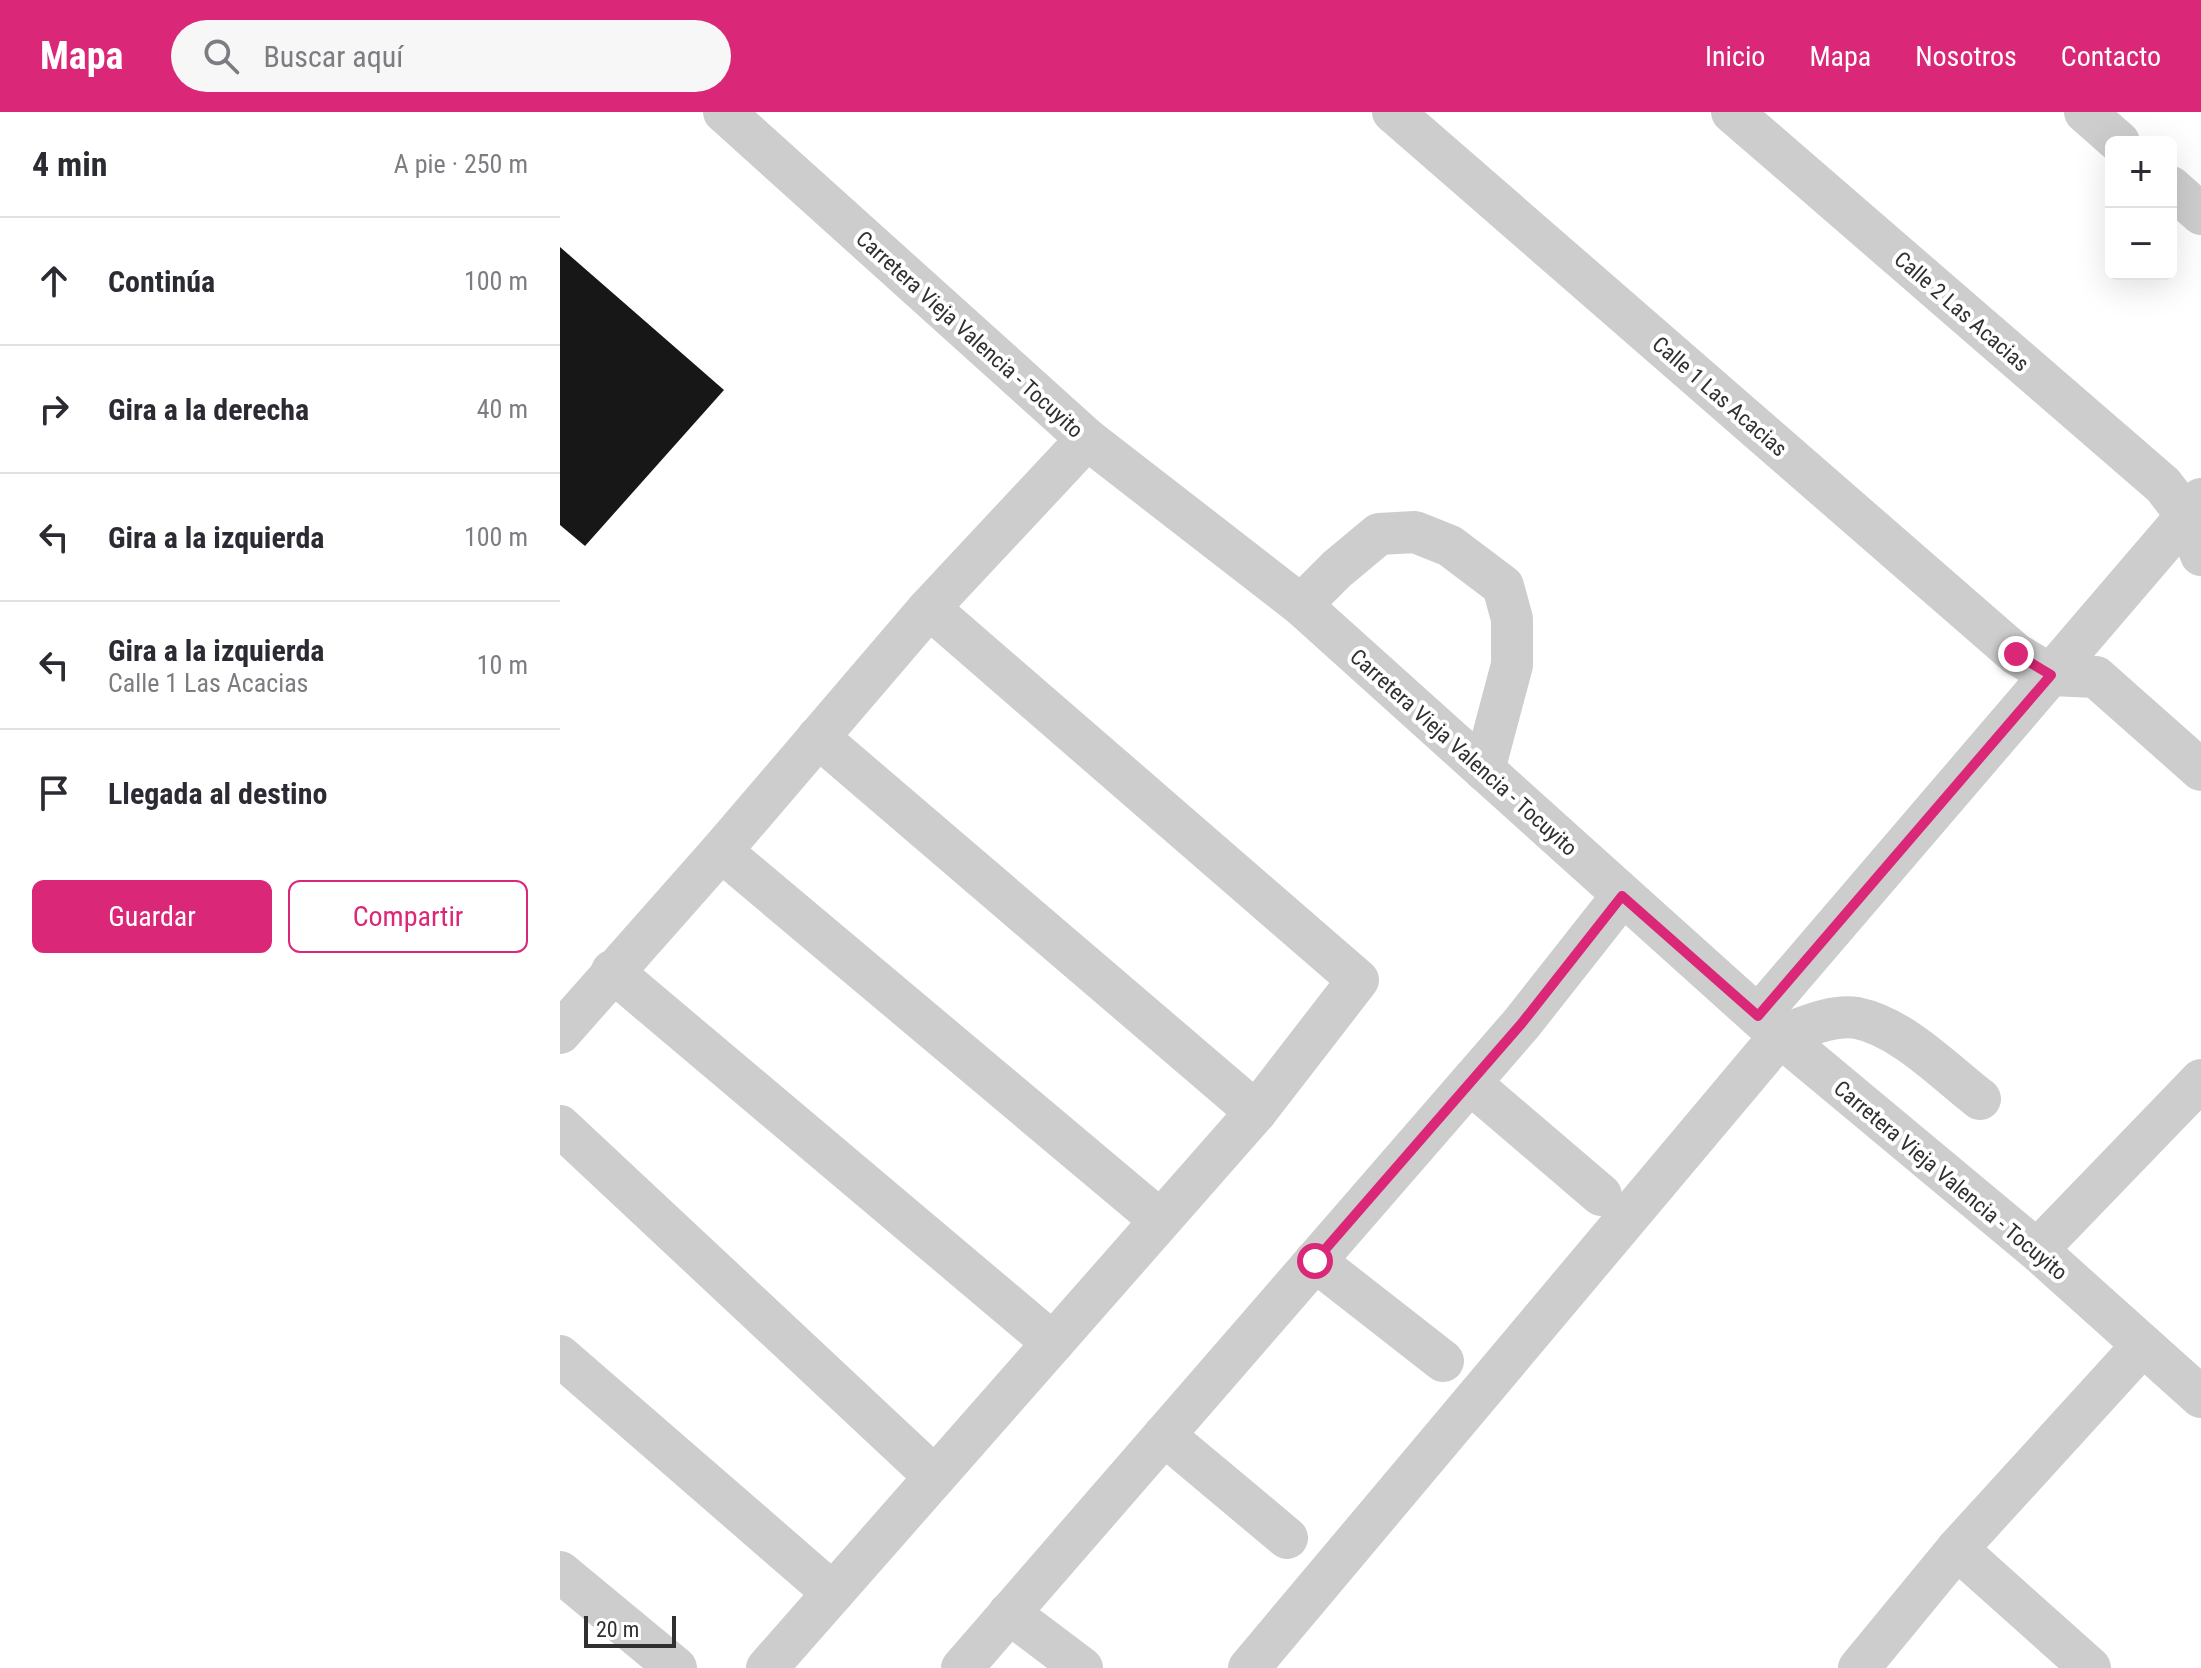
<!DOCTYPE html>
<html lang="es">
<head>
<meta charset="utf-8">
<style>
	:root { --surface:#fff; --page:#f7f7f7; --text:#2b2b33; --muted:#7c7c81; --line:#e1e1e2; --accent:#db2777 }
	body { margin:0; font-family:"Roboto Condensed",sans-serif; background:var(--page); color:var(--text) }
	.controls { position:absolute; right:24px; top:24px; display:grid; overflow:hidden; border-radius:12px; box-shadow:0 8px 32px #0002 }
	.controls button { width:72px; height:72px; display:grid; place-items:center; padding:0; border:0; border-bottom:2px solid var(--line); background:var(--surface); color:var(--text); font:40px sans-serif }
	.scale { position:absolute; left:24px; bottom:20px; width:92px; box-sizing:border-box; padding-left:8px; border:4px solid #303030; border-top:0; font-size:22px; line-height:28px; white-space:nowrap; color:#303030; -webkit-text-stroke:6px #fff; paint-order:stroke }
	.stop { position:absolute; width:24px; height:24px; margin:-18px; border:6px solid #db2777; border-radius:50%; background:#fff }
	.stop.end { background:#db2777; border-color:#fff; box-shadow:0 2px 8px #0008 }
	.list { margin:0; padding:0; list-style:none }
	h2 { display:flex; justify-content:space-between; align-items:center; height:104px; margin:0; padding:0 32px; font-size:34px }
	h2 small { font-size:26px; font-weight:400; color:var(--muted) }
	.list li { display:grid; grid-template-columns:52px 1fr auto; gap:24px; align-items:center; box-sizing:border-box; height:128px; padding:0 32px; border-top:2px solid var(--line) }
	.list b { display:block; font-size:30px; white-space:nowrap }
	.list p { margin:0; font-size:26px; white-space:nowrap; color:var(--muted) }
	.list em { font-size:26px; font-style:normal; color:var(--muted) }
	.actions { display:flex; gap:16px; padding:24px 32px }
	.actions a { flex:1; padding:18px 0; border:2px solid var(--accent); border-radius:12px; text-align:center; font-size:28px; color:var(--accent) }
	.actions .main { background:var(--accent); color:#fff }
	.icon { flex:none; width:44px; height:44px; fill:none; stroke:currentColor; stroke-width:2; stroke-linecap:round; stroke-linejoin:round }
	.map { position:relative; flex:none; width:1641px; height:1556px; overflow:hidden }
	header { display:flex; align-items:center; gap:48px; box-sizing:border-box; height:112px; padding:0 40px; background:var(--accent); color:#fff }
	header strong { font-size:38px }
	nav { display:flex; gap:44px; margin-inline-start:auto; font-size:28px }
	.search { width:560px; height:72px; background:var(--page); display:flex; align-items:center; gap:20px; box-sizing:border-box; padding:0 28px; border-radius:44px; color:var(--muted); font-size:30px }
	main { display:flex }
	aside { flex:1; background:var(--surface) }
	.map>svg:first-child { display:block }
	.building { fill:#171717 }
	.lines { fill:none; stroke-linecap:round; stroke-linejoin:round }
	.minor { stroke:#cdcdcd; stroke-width:42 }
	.route { stroke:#db2777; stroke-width:10 }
	.labels { text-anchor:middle; stroke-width:8; stroke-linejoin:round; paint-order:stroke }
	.street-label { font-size:22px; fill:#303030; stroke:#fff }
</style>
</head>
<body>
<header>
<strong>Mapa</strong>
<div class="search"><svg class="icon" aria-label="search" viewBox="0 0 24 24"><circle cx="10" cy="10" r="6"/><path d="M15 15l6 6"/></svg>Buscar aquí</div>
<nav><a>Inicio</a><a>Mapa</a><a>Nosotros</a><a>Contacto</a></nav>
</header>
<main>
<aside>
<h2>4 min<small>A pie · 250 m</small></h2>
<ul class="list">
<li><svg class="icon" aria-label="ahead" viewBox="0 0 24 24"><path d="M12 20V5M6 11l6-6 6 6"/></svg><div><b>Continúa</b></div><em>100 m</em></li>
<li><svg class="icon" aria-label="right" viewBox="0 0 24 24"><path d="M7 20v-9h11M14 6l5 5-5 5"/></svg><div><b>Gira a la derecha</b></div><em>40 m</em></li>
<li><svg class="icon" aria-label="left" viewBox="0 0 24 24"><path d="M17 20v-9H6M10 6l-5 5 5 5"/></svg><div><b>Gira a la izquierda</b></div><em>100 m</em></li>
<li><svg class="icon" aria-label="left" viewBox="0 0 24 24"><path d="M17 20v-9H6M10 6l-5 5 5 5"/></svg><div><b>Gira a la izquierda</b><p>Calle 1 Las Acacias</p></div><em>10 m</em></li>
<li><svg class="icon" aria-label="arrive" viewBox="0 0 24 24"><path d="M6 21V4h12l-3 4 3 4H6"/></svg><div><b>Llegada al destino</b></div></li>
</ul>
<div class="actions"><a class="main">Guardar</a><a>Compartir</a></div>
</aside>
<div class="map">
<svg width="1641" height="1556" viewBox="0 0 1641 1556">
	<rect width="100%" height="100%" fill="#fff"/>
	<polygon class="building" points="0,135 164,278 25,434 0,413"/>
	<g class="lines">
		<g class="minor">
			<polyline points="164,0 527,327 741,493 1220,924 1477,1138 1641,1285"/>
			<polyline points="833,0 1456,542 1491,563 1536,565 1641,658"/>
			<polyline points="1172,0 1603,373 1627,404 1641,443"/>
			<polyline points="1525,0 1559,30"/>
			<polyline points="1611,75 1641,102"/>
			<polyline points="741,493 777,457 819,422 855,420 890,434 943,474 952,507 952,553 924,658"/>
			<polyline points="258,625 696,1000"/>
			<polyline points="161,739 600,1108"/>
			<polyline points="52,859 493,1231"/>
			<polyline points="1198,904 1641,387"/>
			<polyline points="0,921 161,739 369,496 527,327"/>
			<polyline points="910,971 1041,1083"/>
			<polyline points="0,1014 375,1365"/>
			<polyline points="1477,1138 1641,968"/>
			<polyline points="755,1149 883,1249"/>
			<polyline points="0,1244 273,1481"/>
			<polyline points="604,1323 727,1426"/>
			<polyline points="1397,1437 1530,1556"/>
			<polyline points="0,1460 116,1556"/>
			<polyline points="449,1501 522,1556"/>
			<polyline points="207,1556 696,1000 798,868 369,496"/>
			<polyline points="402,1556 962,911 1062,784"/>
			<path d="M689 1556 1220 924C1243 916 1272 902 1297 906 1342 915 1385 960 1420 987"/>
			<polyline points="1299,1556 1397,1437 1583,1233"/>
		</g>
	</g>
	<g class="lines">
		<polyline class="route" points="755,1149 962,911 1062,784 1198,904 1491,563 1456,542"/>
	</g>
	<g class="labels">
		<g class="street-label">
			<text transform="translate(1402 199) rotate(41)" y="8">Calle 2 Las Acacias</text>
			<text transform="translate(410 222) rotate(42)" y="8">Carretera Vieja Valencia - Tocuyito</text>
			<text transform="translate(1160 284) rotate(41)" y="8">Calle 1 Las Acacias</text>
			<text transform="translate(904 640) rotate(42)" y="8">Carretera Vieja Valencia - Tocuyito</text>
			<text transform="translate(1391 1068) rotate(40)" y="8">Carretera Vieja Valencia - Tocuyito</text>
		</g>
	</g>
</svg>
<div class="controls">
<button>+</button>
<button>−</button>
</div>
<div class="scale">20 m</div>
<div class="stop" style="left:755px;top:1149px"></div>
<div class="stop end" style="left:1456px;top:542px"></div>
</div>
</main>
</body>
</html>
